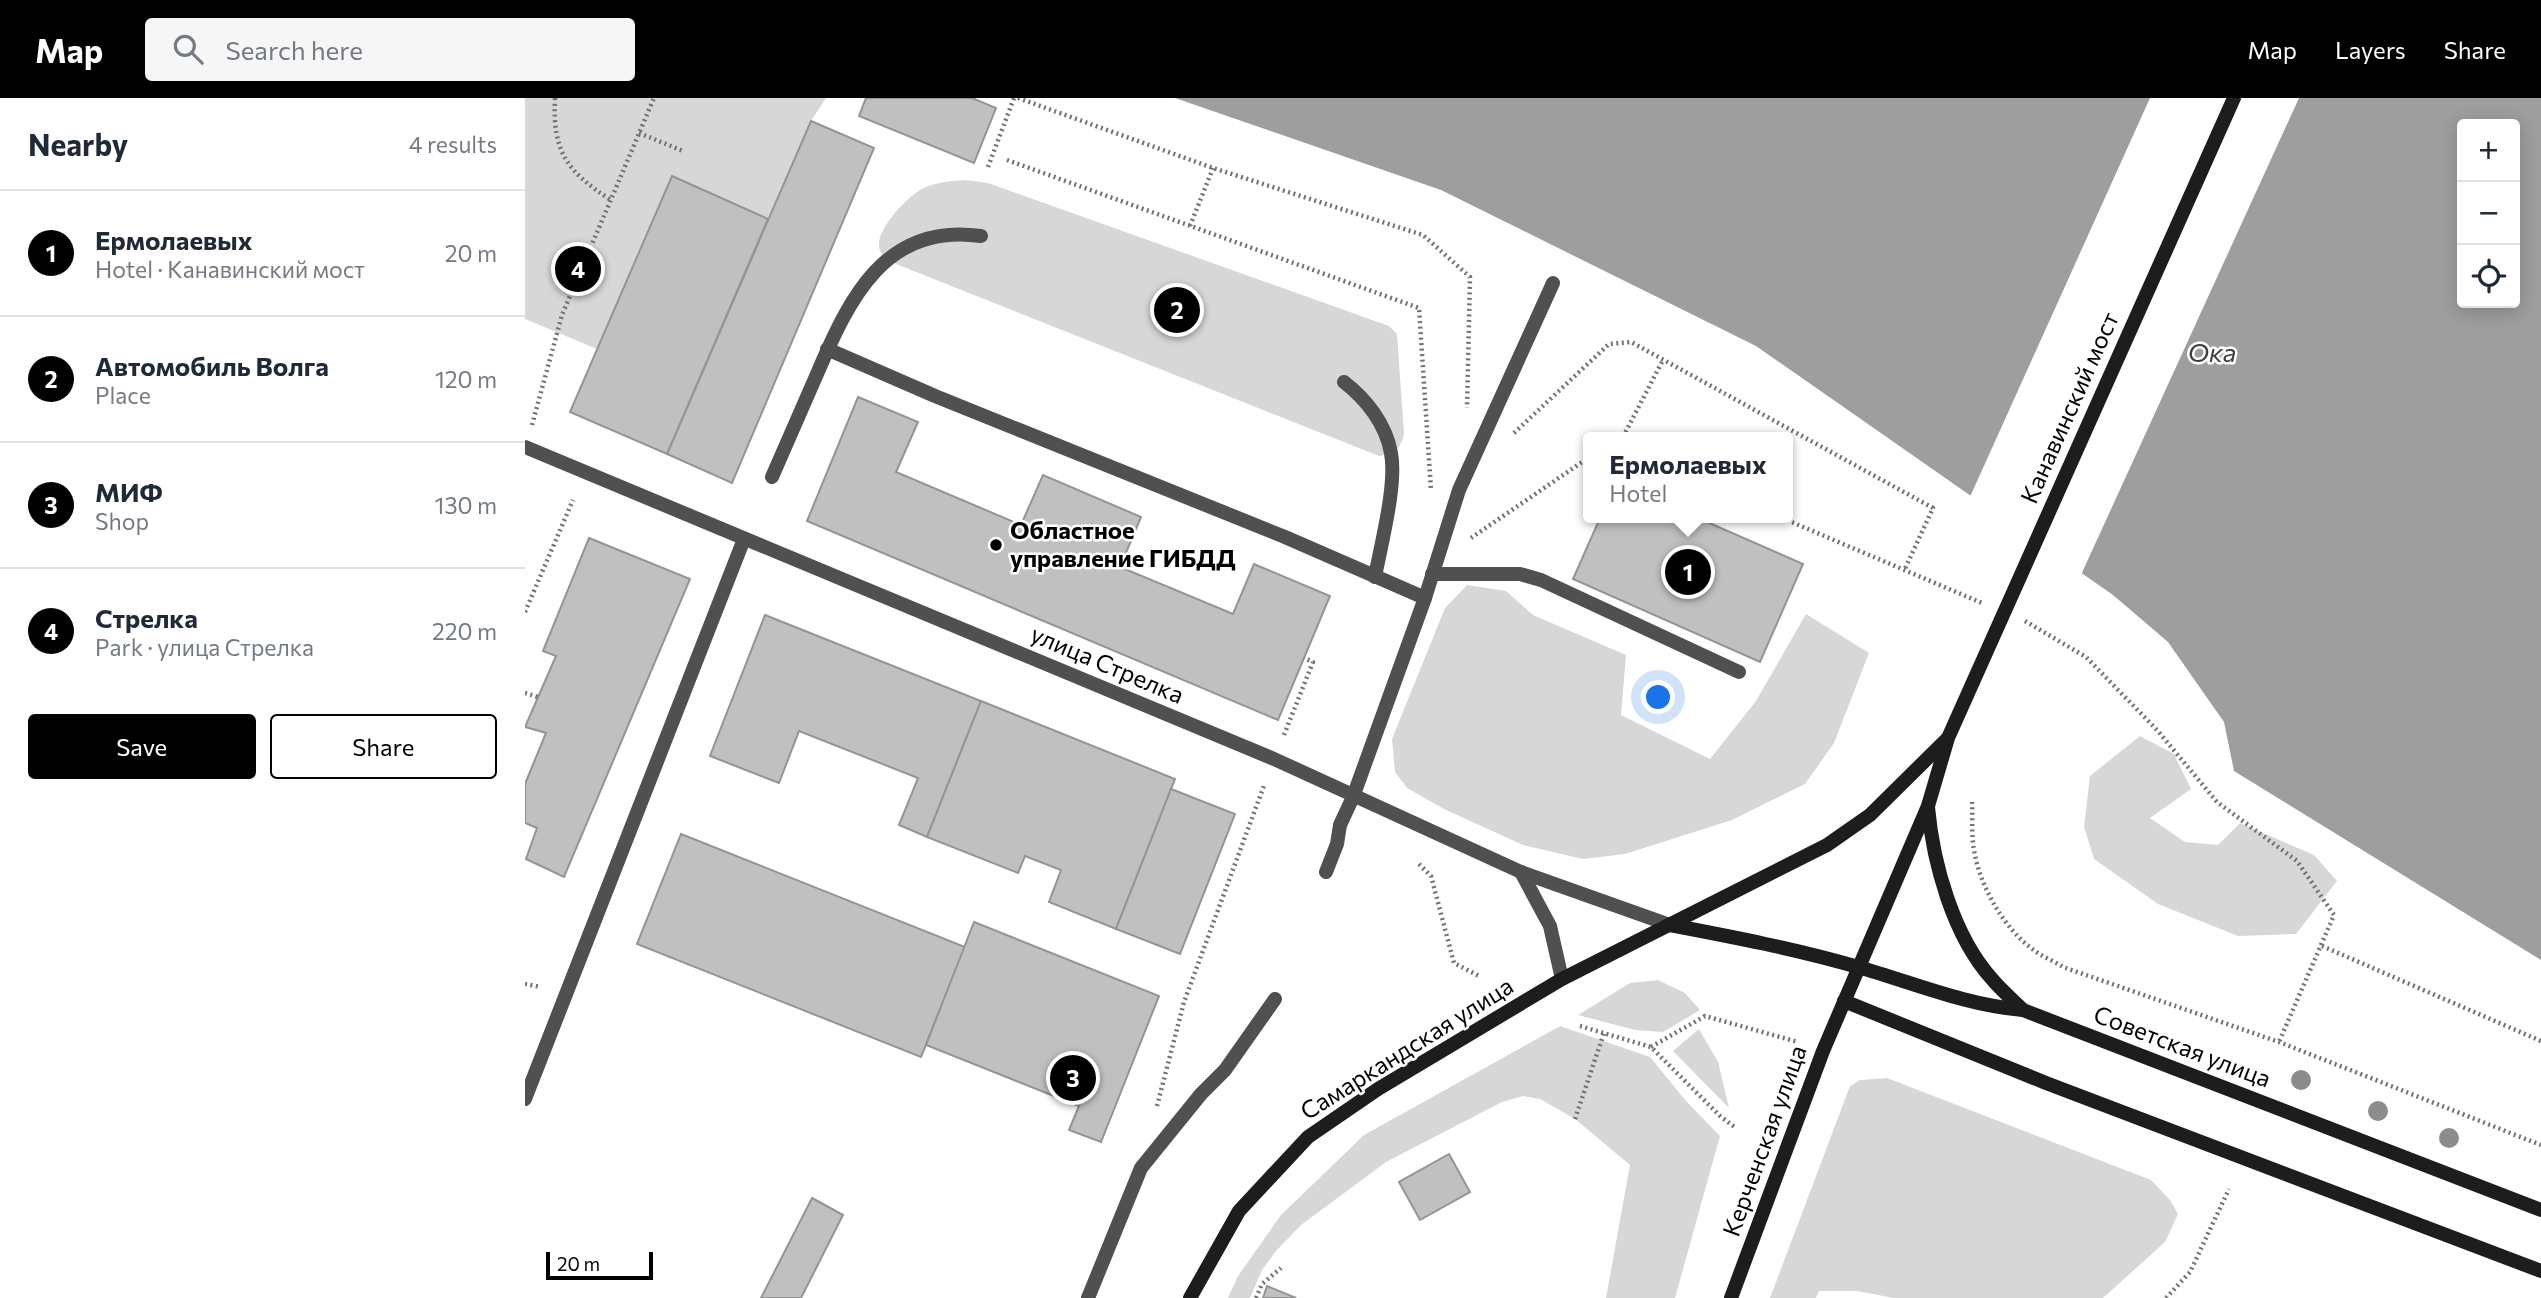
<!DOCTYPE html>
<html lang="en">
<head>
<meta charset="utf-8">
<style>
	:root { --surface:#fff; --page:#f6f6f7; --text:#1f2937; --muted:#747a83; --line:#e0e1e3; --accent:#000 }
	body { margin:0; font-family:Commissioner,sans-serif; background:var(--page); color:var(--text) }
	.controls { position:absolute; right:21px; top:21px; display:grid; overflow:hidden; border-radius:7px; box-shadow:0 4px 18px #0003 }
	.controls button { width:63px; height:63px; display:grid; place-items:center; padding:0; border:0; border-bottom:2px solid var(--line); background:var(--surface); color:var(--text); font:35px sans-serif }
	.scale { position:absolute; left:21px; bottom:18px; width:107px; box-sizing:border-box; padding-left:7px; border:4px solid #000; border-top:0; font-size:19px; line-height:24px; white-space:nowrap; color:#000; -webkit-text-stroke:5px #fff; paint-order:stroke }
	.you { position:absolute; left:1134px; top:600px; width:24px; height:24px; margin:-18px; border:5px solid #fff; border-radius:50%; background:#1a73e8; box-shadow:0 0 0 10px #1a73e833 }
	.badge { display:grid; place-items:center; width:46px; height:46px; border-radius:50%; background:var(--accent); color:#fff; font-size:23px; font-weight:700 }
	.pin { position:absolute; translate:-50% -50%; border:4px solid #fff; box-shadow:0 2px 7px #0006 }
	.popup { position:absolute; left:1058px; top:334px; width:210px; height:91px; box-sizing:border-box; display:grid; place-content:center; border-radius:7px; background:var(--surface); filter:drop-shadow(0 2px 5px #0005); font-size:23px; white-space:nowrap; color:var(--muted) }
	.popup b { font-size:26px; color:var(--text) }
	.popup::after { content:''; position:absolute; left:50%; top:100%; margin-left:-14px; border:14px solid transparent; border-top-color:var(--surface) }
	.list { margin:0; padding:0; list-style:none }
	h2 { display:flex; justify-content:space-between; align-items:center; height:91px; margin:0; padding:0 28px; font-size:30px }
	h2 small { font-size:23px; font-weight:400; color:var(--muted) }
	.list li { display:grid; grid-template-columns:46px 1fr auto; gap:21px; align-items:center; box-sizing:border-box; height:126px; padding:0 28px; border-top:2px solid var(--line) }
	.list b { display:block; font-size:26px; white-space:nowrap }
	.list p { margin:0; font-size:23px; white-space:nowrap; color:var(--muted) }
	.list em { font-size:23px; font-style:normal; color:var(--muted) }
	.actions { display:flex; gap:14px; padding:21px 28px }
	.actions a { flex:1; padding:16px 0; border:2px solid var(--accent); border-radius:7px; text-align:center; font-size:24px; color:var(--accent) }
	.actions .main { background:var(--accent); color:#fff }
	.icon { flex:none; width:38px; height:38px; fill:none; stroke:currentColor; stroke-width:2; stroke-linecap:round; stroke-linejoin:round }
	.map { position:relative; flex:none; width:2016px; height:1200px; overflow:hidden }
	header { display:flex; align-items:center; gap:42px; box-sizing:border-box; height:98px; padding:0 35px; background:var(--accent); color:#fff }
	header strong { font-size:33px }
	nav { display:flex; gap:38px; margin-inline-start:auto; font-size:24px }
	.search { width:490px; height:63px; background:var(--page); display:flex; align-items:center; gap:18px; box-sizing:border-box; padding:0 24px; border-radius:7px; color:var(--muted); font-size:26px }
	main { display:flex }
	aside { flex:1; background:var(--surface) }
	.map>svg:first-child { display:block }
	.green { fill:#d7d7d7 }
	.water { fill:#9e9e9e; fill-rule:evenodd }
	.pier { fill:#fff }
	.building { fill:#c0c0c0; stroke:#949494; stroke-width:2 }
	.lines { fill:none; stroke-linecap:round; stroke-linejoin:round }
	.path { stroke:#727272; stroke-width:4.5; stroke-dasharray:2 3.5; stroke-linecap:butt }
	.lane { stroke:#505050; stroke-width:14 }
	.street { stroke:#505050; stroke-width:14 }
	.secondary { stroke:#1d1d1d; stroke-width:14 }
	.tree { fill:#8c8c8c }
	.poi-dot { fill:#000; stroke:#fff; stroke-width:2.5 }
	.labels { text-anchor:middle; stroke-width:5; stroke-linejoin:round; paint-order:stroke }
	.street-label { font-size:24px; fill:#000; stroke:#fff }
	.poi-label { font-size:24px; font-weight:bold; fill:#000; stroke:#fff; text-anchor:start }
	.water-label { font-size:26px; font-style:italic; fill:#3f3f3f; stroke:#fff }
</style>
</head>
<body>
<header>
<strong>Map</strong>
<div class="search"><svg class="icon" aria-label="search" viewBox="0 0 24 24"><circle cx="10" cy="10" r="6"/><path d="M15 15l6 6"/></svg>Search here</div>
<nav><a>Map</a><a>Layers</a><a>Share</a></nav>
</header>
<main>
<aside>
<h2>Nearby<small>4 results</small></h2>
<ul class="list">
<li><span class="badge">1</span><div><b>Ермолаевых</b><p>Hotel · Канавинский мост</p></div><em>20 m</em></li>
<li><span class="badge">2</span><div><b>Автомобиль Волга</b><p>Place</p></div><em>120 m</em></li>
<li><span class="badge">3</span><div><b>МИФ</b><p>Shop</p></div><em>130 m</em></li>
<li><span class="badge">4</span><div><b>Стрелка</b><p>Park · улица Стрелка</p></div><em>220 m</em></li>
</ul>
<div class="actions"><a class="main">Save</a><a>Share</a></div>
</aside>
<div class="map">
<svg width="2016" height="1200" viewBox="0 0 2016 1200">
	<rect width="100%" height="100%" fill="#fff"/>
	<g class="green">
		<polygon points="0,0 301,0 286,23 243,121 147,79 72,251 0,221"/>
		<path d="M440 82 463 85 864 228 872 236 879 336C876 351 869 355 854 358L361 162C357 157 354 153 354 147 353 129 385 95 401 89 414 84 427 83 440 82Z"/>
		<polygon points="942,487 981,493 1008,517 1101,557 1096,617 1185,661 1231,603 1281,516 1344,555 1309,645 1280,686 1207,722 1100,756 1058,761 998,747 919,711 882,690 870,674 867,641 920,510"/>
		<polygon points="1615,638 1649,656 1666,691 1625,720 1660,744 1693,747 1715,725 1789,757 1812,783 1771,836 1713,838 1633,806 1569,761 1559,729 1565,678"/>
		<polygon points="1133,882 1160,895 1175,912 1138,934 1110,932 1053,917 1105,885"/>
		<polygon points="1035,928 1125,959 1161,1003 1195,1038 1150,1200 1081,1200 1105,1067 1050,1021 1015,1001 998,998 977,1004 861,1064 776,1127 751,1153 737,1172 725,1200 703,1200 713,1178 756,1117 839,1037"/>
		<polygon points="1174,931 1193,964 1204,1010 1148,953"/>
		<polygon points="1362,980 1626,1082 1645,1102 1653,1116 1640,1144 1578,1200 1369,1200 1332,1193 1294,1193 1291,1200 1245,1200 1325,988 1335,982"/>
	</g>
	<path class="water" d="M650 0H2016V862L1709 673 1699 624 1643 544 1588 497 1231 248 916 92ZM1937 26H1990V205H1937Z"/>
	<polygon class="pier" points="1625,0 1774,0 1555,479 1444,401"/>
	<g class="building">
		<polygon points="341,0 447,0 471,10 449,65 334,18"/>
		<polygon points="286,23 349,50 207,385 142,356"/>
		<polygon points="147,78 243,121 142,356 45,314"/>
		<polygon points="333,299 393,324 371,374 496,427 518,377 616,419 595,469 708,516 729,466 805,498 753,622 282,423"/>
		<polygon points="1075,420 1173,420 1278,466 1235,564 1048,481"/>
		<polygon points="64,440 165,481 39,779 1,761 12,730 0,725 0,686 21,635 0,629 31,558 18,553"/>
		<polygon points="240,517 456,603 402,739 374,727 393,680 274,633 254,685 185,658"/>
		<polygon points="456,603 650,681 591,831 524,804 536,772 500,758 493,775 402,739"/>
		<polygon points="646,691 710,716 655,856 591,831"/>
		<polygon points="156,736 440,849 396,959 112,846"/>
		<polygon points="449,824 634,898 576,1044 544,1032 554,1008 401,947"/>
		<polygon points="924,1056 945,1094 895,1122 874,1084"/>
		<polygon points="287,1100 318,1117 276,1200 236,1200"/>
		<polygon points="742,1188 771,1200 738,1200"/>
	</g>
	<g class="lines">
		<g class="path">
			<path d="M30 0C27 53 42 74 86 102"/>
			<polyline points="493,0 688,70 898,137 945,179 942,310"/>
			<polyline points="114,35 158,53"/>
			<polyline points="482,62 894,210 906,392"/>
			<polyline points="463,69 489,0"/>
			<polyline points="665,128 688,70"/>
			<polyline points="7,327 37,217 129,0"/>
			<polyline points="989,335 1084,246 1106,244 1408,410 1379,473"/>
			<polyline points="1098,339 1138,262"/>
			<polyline points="1257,420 1457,505"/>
			<polyline points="946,440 1063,360"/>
			<polyline points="0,514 48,402"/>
			<polyline points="1500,523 1561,559 1632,632 1692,704 1772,763 1809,817 1754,944"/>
			<polyline points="0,595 13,599"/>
			<polyline points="759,637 788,564 779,560"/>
			<path d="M1447 704C1448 719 1446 737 1449 752 1455 789 1479 831 1510 853 1518 859 1529 863 1538 869L1754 944 2016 1047"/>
			<polyline points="894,766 906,778 929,865 954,878"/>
			<polyline points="1797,848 2016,943"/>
			<polyline points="0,886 16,889"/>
			<polyline points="1055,928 1126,949 1195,1018 1211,1030"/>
			<polyline points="1126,949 1180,918 1273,944"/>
			<polyline points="632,1008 659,904 740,685"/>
			<polyline points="1050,1021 1079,935"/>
			<polyline points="731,1200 737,1186 756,1170"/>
			<polyline points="1641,1200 1665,1174 1704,1091"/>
		</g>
		<g class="lane">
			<polyline points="302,251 410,298 760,439 900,500"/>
			<path d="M819 284C841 301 861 326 866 355 872 387 856 446 850 479"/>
			<path d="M247 379C262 345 277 310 292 276 324 201 360 124 456 138"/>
			<polyline points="907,476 995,476 1016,482 1214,574"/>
			<polyline points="801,774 812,746 815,727 828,699 900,500 934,392 1028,185"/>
			<polyline points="0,1001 219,441"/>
			<polyline points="563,1200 616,1070 676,996 700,972 750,901"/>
		</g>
		<g class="street">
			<polyline points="0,349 749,661 996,774 1145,827"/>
			<polyline points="996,774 1025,828 1037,881"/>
		</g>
		<g class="secondary">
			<path d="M1403 709C1408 765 1428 838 1467 881 1476 892 1488 902 1498 912L2016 1112"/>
			<path d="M1145 827C1208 839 1271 851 1333 869 1389 885 1440 907 1498 912"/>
			<polyline points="1319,903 1521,985 2016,1173"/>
			<polyline points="665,1200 714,1113 783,1039 853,991 1037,881 1302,747 1345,717 1422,641"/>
			<polyline points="1206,1200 1298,953 1403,708 1423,640 1709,0"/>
		</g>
	</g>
	<g class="tree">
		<circle cx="1776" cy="982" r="10"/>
		<circle cx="1853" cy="1013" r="10"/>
		<circle cx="1924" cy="1040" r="10"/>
	</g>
	<circle class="poi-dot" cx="471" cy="447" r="7"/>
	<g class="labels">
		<g class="street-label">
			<text transform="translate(1545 310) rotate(-66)" y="8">Канавинский мост</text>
			<text transform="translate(582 567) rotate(23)" y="8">улица Стрелка</text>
			<text transform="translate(1657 949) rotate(21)" y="8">Советская улица</text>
			<text transform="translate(882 951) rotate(-32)" y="8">Самаркандская улица</text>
			<text transform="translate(1240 1043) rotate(-70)" y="8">Керченская улица</text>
		</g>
		<g class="poi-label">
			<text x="485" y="441">Областное<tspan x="485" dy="28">управление ГИБДД</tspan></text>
		</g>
		<g class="water-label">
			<text x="1687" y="264">Ока</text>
		</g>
	</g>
</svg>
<div class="controls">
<button>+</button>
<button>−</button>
<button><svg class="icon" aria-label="locate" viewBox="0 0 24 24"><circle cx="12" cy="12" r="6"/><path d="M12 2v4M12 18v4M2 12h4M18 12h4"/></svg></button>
</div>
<div class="scale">20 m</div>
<div class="you"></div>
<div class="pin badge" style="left:1163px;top:474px">1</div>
<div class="popup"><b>Ермолаевых</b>Hotel</div>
<div class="pin badge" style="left:652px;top:212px">2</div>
<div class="pin badge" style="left:548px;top:980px">3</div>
<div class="pin badge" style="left:53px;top:171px">4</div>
</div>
</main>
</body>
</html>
